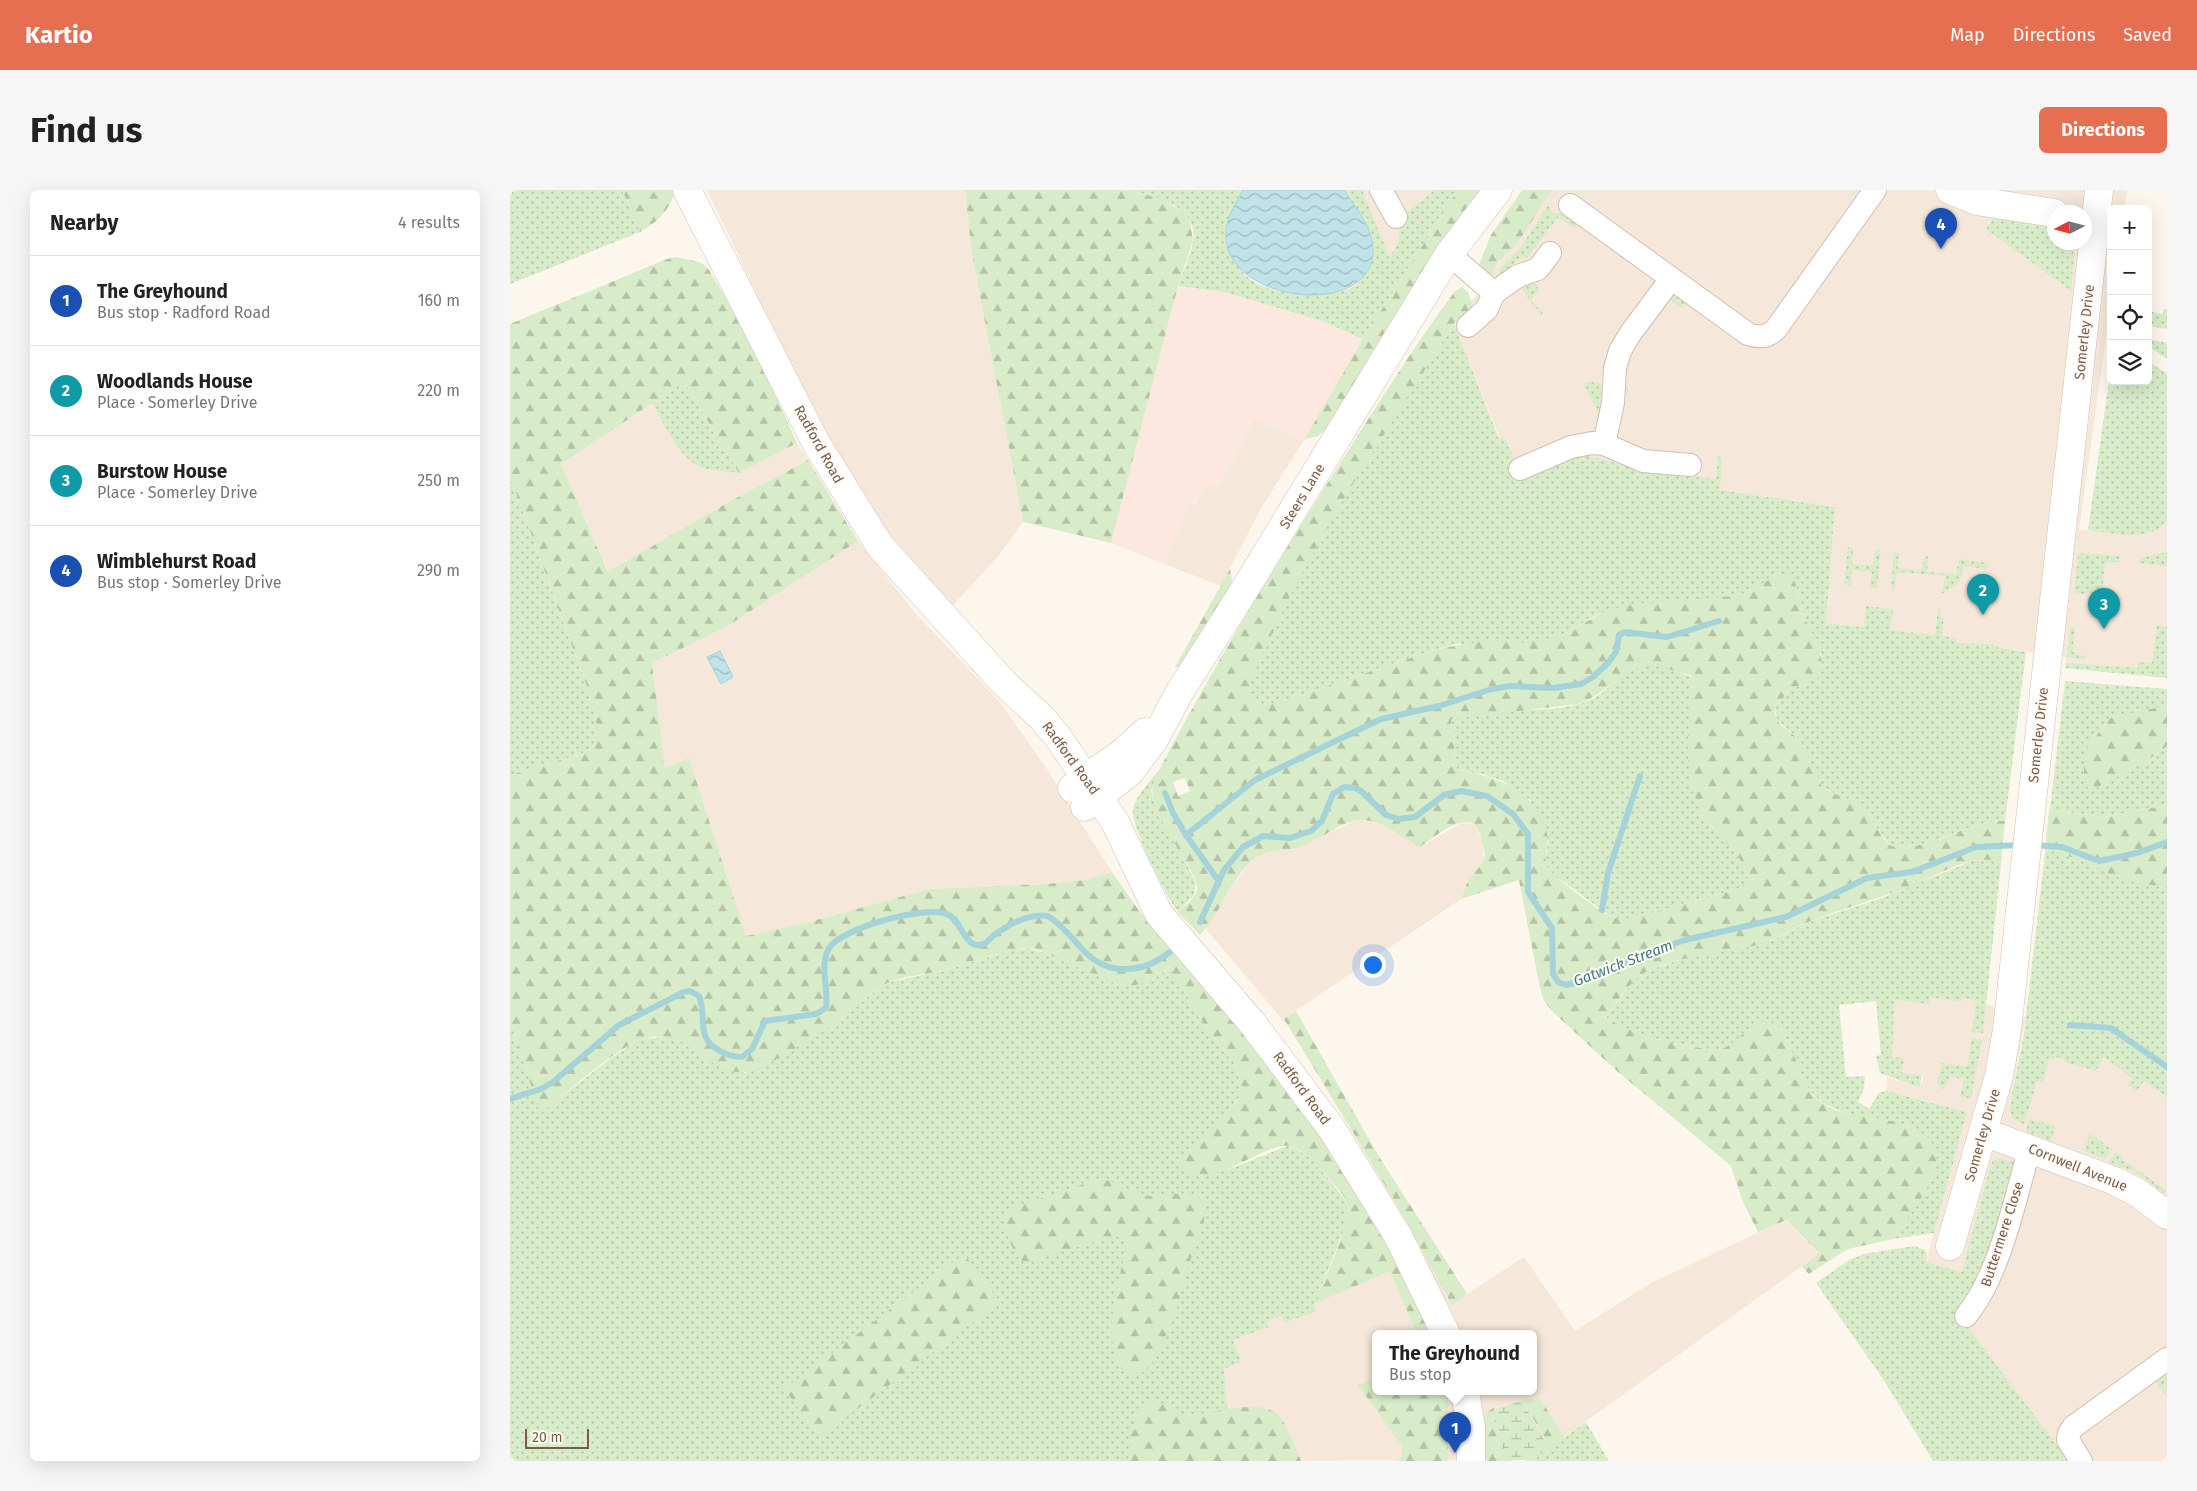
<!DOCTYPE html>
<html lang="en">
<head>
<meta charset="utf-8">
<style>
	:root { --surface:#fff; --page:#f6f6f6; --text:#222; --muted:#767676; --line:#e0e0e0; --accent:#e76f51 }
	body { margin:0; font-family:"Fira Sans",sans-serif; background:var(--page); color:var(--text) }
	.controls { position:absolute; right:15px; top:15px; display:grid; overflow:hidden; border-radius:8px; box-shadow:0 5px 20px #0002 }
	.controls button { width:45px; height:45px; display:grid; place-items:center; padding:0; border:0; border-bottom:1px solid var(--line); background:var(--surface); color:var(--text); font:25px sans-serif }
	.compass { position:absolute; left:1537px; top:15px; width:45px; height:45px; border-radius:50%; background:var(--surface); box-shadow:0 5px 20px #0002; rotate:264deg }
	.scale { position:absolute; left:15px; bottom:12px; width:64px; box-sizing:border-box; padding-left:5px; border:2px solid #7a5c4d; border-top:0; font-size:14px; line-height:18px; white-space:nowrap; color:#7a5c4d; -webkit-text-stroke:4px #fffaf3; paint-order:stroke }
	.you { position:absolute; left:862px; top:774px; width:18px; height:18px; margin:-12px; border:4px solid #fff; border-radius:50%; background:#1a73e8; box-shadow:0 0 0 8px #1a73e833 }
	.badge { display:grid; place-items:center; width:32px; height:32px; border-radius:50%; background:var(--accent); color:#fff; font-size:16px; font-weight:700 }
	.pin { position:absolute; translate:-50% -41px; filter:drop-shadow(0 1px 2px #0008) }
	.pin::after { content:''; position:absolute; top:26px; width:18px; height:15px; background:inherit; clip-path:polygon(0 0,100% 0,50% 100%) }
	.popup { position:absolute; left:862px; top:1140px; width:165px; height:65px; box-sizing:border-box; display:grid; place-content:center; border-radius:8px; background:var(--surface); filter:drop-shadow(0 1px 4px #0005); font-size:16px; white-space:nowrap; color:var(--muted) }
	.popup b { font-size:19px; color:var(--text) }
	.popup::after { content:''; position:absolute; left:50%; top:100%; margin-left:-10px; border:10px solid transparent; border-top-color:var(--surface) }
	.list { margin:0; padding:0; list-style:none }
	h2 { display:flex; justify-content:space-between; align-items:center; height:65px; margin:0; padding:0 20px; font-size:21px }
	h2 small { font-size:16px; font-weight:400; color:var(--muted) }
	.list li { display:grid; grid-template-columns:32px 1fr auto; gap:15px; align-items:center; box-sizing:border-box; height:90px; padding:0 20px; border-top:1px solid var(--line) }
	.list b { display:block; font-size:19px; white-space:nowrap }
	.list p { margin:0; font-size:16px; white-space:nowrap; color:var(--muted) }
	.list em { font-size:16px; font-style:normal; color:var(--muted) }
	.icon { flex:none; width:28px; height:28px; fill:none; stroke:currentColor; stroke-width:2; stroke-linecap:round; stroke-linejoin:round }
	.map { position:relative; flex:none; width:1657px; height:1271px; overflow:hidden; border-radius:8px }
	header { display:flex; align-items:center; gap:30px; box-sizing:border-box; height:70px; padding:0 25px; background:var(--accent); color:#fff }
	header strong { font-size:24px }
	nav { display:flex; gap:28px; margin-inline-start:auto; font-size:18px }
	.intro { display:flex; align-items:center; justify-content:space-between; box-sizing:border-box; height:120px; padding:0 30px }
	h1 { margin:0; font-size:35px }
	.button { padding:12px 22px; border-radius:8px; background:var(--accent); color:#fff; font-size:18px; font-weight:700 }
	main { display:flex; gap:30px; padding:0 30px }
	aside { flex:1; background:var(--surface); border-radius:8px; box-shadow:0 5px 20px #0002 }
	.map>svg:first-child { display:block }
	.residential { fill:#f5e8da; fill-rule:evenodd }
	.commercial { fill:#fde8e0 }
	.grass { fill:url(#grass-dots) }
	.forest { fill:url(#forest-firs); fill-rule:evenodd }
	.wetland { fill:url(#wetland-marsh) }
	.water { fill:url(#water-waves); stroke:#a5d3da }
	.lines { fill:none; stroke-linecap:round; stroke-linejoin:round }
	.stream { stroke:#a5d3da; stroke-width:6 }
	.street-casing { stroke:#d1beb0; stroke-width:24 }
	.secondary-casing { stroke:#d6c0b0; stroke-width:29 }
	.street { stroke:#fff; stroke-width:22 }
	.secondary { stroke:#fff; stroke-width:28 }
	.labels { text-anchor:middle; stroke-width:4; stroke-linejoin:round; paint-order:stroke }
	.street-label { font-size:14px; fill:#7a5c4d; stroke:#fffaf3 }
	.water-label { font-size:15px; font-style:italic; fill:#437c86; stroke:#fffaf3 }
</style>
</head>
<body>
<header>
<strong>Kartio</strong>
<nav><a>Map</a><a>Directions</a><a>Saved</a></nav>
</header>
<div class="intro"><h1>Find us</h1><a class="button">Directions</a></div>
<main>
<aside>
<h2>Nearby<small>4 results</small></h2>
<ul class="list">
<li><span class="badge" style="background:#1a4fb4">1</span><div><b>The Greyhound</b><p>Bus stop · Radford Road</p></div><em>160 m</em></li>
<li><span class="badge" style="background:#0f9aa8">2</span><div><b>Woodlands House</b><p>Place · Somerley Drive</p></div><em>220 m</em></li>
<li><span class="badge" style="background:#0f9aa8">3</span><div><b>Burstow House</b><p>Place · Somerley Drive</p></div><em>250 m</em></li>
<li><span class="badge" style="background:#1a4fb4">4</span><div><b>Wimblehurst Road</b><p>Bus stop · Somerley Drive</p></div><em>290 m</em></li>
</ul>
</aside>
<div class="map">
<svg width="1657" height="1271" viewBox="0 0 1657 1271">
	<defs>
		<pattern id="grass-dots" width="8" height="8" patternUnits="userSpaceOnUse" patternTransform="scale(1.25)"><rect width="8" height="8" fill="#d8ecc9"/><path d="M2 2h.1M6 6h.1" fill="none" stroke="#b4c2a5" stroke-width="1.8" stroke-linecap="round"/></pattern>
		<pattern id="forest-firs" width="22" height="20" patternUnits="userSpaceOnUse" patternTransform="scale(1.25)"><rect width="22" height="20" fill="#d8ecc9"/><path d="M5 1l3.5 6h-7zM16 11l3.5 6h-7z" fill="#b4c2a5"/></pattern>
		<pattern id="wetland-marsh" width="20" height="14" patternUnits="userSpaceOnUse" patternTransform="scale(1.25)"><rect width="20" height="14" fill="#d8ecc9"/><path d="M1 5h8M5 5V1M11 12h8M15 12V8" fill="none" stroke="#b4c2a5"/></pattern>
		<pattern id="water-waves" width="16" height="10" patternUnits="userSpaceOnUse" patternTransform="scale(1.25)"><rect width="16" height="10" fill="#bfe3e8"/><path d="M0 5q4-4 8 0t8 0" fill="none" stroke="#a0bbbe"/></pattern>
	</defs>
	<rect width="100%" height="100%" fill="#fdf6ec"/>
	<g class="residential">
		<polygon points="197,0 455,0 462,64 513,332 486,369 443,415 380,345 334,275 278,169"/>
		<polygon points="852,0 958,0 889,92"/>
		<path d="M1042 0H1617L1614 19H1601V112L1569 340 1631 344 1653 335 1657 331V488L1555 478 1556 467 1486 457 1484 454 1446 453V448L1432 446 1434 428 1430 427V419H1428L1425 445 1380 440 1382 419 1357 416 1354 437 1316 433 1325 317 1209 300 1212 267 1208 266 1206 289 1137 280 1079 266 1006 271 994 247 990 249 944 133 956 128 964 119 961 112 974 96 988 72 1007 54ZM1544 22H1574V52H1544Z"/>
		<polygon points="142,213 166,253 181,271 229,283 287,253 298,270 217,313 99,383 51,274"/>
		<polygon points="744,229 794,250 750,320 711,396 654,374 678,314 686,314 692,298 710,294"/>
		<polygon points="348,351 407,425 489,511 537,579 602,682 575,690 536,694 419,699 299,732 236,746 179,569 155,579 142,473 216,437"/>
		<path d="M847 630 859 631 884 640 909 658 951 633 964 634 972 649 974 670 957 693 951 709 781 824 863 964 957 1104 1014 1067 1065 1141 1141 1093 1275 1030 1309 1064 1022 1270 722 1271 714 1178 723 1150 758 1137 756 1131 771 1126 774 1133 804 1114 889 1077 913 1061 783 842 696 739 725 692 740 673 749 666 764 659 785 658ZM866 1144H1024V1202H866Z"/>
		<polygon points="1421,799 1467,805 1477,814 1516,827 1499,920 1533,852 1596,863 1657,907 1657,1271 1559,1271 1442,1118 1416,1072 1457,922 1376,901 1377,887 1405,896 1410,896 1413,890 1412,885 1392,883 1394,869 1382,866 1385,810 1419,814"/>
	</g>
	<polygon class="commercial" points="668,96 714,102 812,131 853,149 843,176 794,250 744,229 710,294 692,298 685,314 678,314 654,374 601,353"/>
	<g class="grass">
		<polygon points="0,0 112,0 130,42 0,94"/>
		<path d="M615 0H733C726 13 717 28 716 43 715 49 718 56 720 61 725 74 732 83 743 91 765 106 819 109 843 97 853 91 863 72 863 61 863 37 846 19 834 0H852L880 68 889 50 890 28 925 0H948L853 149 812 131 714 102 668 96C673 82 680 67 683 52 690 15 641 5 615 0Z"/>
		<path d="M1039 14 1042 24 1054 22 1067 31 1065 38 1048 27 1018 67C999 70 1002 84 986 90L985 88 993 75 1011 57Z"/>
		<polygon points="1485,26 1544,37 1544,52 1560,53 1564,65 1561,101 1476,39"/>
		<polygon points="1025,92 1029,101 1020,110 1033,123 1031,126 1012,99 1013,96"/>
		<path d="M1164 106 1176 110 1171 118 1160 110C1147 129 1102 176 1119 201L1118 205 1113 200 1115 174 1120 160 1159 108Z"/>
		<polygon points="1654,119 1657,119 1657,139 1638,136 1638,121 1653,124"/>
		<path d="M944 133 989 249 994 247 1006 271 1079 266 1137 280 1206 289 1208 266 1212 267 1210 300 1325 317 1316 433 1354 437 1356 416 1383 419 1380 440 1425 445 1428 419H1431L1430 427H1434L1432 446 1447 448 1446 453 1484 454 1486 457 1516 462 1495 631C1456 630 1421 663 1381 656L1350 617 1312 597 1288 548 1266 529V517L1280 499 1301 491 1312 466 1295 429 1285 392 1266 386 1238 403 1224 406C1181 412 1140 410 1097 421 1078 427 1063 442 1045 447L1004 521C1029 519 1057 520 1080 510 1101 501 1116 473 1142 474 1154 475 1170 483 1182 487 1181 530 1170 583 1192 623 1203 643 1236 666 1238 688L1232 697 1225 700 1123 728 1112 729 1100 726 1043 684 1035 675 1038 651 1020 610 993 591 971 584 947 580 941 529 951 453 927 459 785 507 756 515 743 511 740 498 741 488C792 362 872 248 944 133Z"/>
		<polygon points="1638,149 1657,153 1657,169 1638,156"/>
		<path d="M1638 171 1657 184V331C1640 353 1602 343 1578 340L1601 176V191H1638Z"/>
		<path d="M174 192 229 283C217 281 202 282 191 277 167 267 155 234 142 213Z"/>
		<polygon points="1078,192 1091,193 1091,200 1098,201 1092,221 1089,223 1073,193"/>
		<polygon points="0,286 79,502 88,540 87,548 81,558 71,564 0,585"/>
		<polygon points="1338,357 1343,358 1342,374 1363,375 1365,359 1371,360 1367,398 1360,398 1362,382 1342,380 1341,396 1334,394"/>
		<polygon points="1384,362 1389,363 1388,378 1412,380 1414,366 1418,366 1417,382 1446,384 1449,369 1478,373 1476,379 1454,376 1449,393 1432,404 1435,386 1387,382 1385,398 1381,398"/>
		<polygon points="1657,362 1657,376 1629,373 1630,368"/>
		<polygon points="1568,363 1610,366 1610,372 1595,372 1592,405 1564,403"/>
		<polygon points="1647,435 1657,437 1657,488 1555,478 1556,473 1628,478 1628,472 1642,473"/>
		<polygon points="1560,437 1565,438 1562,462 1565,462 1565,464 1576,466 1576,469 1557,467"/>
		<polygon points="1555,491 1657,499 1657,517 1600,528 1574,562 1574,591 1632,574 1657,556 1657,615 1594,627 1540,620"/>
		<path d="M649 580 641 601 645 614 649 626 668 656 686 693 684 705 668 722C657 708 620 635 623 619 626 605 640 591 649 580Z"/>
		<polygon points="1536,655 1634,694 1657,695 1657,907 1634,891 1627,901 1618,895 1622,888 1594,867 1586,881 1554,872 1554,869 1545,867 1544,870 1539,868 1533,892 1527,891 1514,935 1502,928 1499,920 1514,844"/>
		<path d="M1479 668 1491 674 1473 843 1462 842 1466 810 1452 808 1451 812 1420 807 1419 814 1385 810 1382 866 1394 869 1392 883 1412 885 1410 896H1405L1370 883 1366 866 1371 865 1366 811 1329 815 1336 887 1355 886 1354 899 1348 912 1359 919 1369 903 1376 901 1457 922 1424 1043 1383 1049 1414 1001 1404 938C1368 924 1318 931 1296 895 1285 877 1282 856 1271 839L1246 835 1219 857 1208 860C1178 858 1119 845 1096 827L1122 792 1139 780 1178 767 1263 750 1298 732 1369 709 1462 671Z"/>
		<path d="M519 758 546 767 609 795C630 797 644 789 660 777L697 839 725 874 732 897 730 906 716 923 691 985 722 978 777 956 785 958 799 967 817 987 836 1011 839 1028 804 1114 806 1121 774 1133 771 1126 757 1131 759 1137 723 1150 731 1172 714 1179 722 1271H0V828L30 923 101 868 130 849 156 847 176 855 213 878 235 883 257 874 327 832 370 797 379 792 433 781 501 760Z"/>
		<polygon points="1461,848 1472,850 1461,909 1450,906 1454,889 1440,886 1435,898 1431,900 1427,894 1432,873 1458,876"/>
		<polygon points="1519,929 1545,936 1541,951 1516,942"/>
		<polygon points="1580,943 1601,959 1595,969 1574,961"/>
		<polygon points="1605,962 1613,968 1612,969 1656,1000 1654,1003 1625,982 1599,972"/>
		<polygon points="1490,968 1508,973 1480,1066 1450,1127 1559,1271 1423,1271 1375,1192 1306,1093 1339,1070 1354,1064 1404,1056 1415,1060 1417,1064 1416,1072 1452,1082 1480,977 1483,971"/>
		<polygon points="1657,1183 1657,1205 1656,1206 1645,1191"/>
		<polygon points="1076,1232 1099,1271 1023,1271 1022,1270"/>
	</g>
	<g class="forest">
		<path d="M112 0H163L164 5C157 23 147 32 130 42Z"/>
		<polygon points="455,0 615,0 650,8 675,23 680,31 683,50 668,96 601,353 513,332 462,64"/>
		<polygon points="948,0 973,0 817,239 808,246 794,250 853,149"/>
		<polygon points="1012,0 1042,0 1007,54 988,72 980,86 968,77 981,45"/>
		<path d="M167 67 192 73 199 80 238 145 287 253 229 283 174 192 51 274 98 382 217 313 298 270 348 351 216 437 142 473 155 578 179 568 236 746 299 732 419 699 536 694 575 690 602 682 630 722 681 774 754 858 830 973 889 1077 921 1144H907L880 1081 804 1114C812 1093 845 1029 836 1011 832 1001 821 992 815 984 805 974 794 959 779 956 754 952 702 1002 671 980L669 972 672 968 727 911 732 897 725 874 697 839 660 777C643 789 631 798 609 795L526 759C520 758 514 757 508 759 483 763 460 774 435 780 414 786 388 785 370 797 357 805 348 818 335 826 316 840 262 875 241 881 204 891 177 838 137 848 111 853 54 905 30 924L0 828V585L71 564 81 558 87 548 88 540 79 502 0 286V134L157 69Z"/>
		<path d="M952 97 958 102 964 119 956 128 944 133 823 326 776 414 741 489 740 498 743 511 756 515 785 507 927 459 979 450 1020 453 1054 444 1094 422 1122 414 1224 406C1243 401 1257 388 1276 383L1285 392 1295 429 1309 456 1313 479 1307 489 1280 499 1266 517 1265 523 1269 533 1291 551 1312 597C1323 606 1339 606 1350 616 1363 627 1368 646 1381 656 1421 663 1457 630 1495 631L1491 674C1468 658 1423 688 1399 697 1366 709 1332 719 1298 732 1283 738 1270 748 1254 753 1216 764 1176 764 1140 780 1119 790 1109 810 1096 827 1119 845 1178 858 1208 860 1227 857 1239 829 1259 832 1280 835 1288 889 1303 905 1310 912 1319 918 1329 921 1359 930 1441 928 1424 981 1417 1005 1397 1028 1383 1049L1338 1059 1299 1084 1292 1077 1309 1063 1276 1030 1248 1042 1233 1012 1221 976 1107 881 1043 822 1034 811 1030 798 1009 690 951 709 957 693 974 670 975 664 970 643 964 634C946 626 923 649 909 658 894 647 864 625 844 631 825 636 808 651 789 657 770 663 758 656 740 673 718 693 711 724 690 745L668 722C675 716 686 708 687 699 688 691 682 683 679 677 667 653 635 617 644 590 699 483 761 382 826 280 864 220 902 159 945 101ZM1143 474 1182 486C1180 530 1170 583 1192 623 1203 642 1236 667 1238 688L1232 697 1225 700 1123 728C1115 728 1107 729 1100 726 1090 721 1037 683 1036 674 1034 662 1040 651 1036 640 1025 599 984 586 947 580L941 529 1068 514C1096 505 1113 477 1143 474ZM675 588 680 601 668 606 663 592Z"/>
		<polygon points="720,379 724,401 676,476 665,477"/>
		<polygon points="1654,516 1657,517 1657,556 1632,574 1580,601 1574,591 1574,562 1600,528"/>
		<path d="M1657 615V695C1609 699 1580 667 1535 660L1539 620 1594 627Z"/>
		<polygon points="786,821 868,965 957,1104 942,1115 886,1013 774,829"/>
		<path d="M589 989C608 991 622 1005 641 1006 657 1006 688 997 696 1016 695 1036 684 1059 678 1078 671 1101 652 1187 623 1185 615 1184 611 1177 607 1170 596 1144 605 1106 611 1080 613 1070 617 1059 615 1050L605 1046 517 1072 510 1070C502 1058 488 1032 499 1019Z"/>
		<polygon points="454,1064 490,1112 310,1247 274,1199"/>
		<polygon points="866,1188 866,1202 938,1202 938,1271 888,1271 892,1266 892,1256 848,1195"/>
		<polygon points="1016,1209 1030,1209 1055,1247 1022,1271 1014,1271 1025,1267 1036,1250 1015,1214 1008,1212"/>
		<path d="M646 1211C659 1214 667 1225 681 1225 703 1224 753 1207 769 1226 779 1237 785 1257 791 1271H618C620 1250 621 1216 646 1211Z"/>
		<polygon points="984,1218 987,1245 1003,1271 972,1271 974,1227 977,1222"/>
	</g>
	<path class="wetland" d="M1008 1212 1014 1214 1037 1255C1032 1268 1014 1271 1001 1270 989 1254 985 1239 983 1220Z"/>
	<g class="water">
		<path d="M733 0H834C846 19 863 37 863 61 862 130 713 113 716 43 716 28 726 13 733 0Z"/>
		<polygon points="210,461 223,487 211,494 197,467"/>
	</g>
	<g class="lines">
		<g class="stream">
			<polyline points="655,603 663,623 676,645"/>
			<polyline points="1524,655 1552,657 1589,671 1627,663 1657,652"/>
			<polyline points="708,690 676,645 745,590 871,529 929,516 982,499 1000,496 1043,498 1071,494 1083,487 1098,473 1106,462 1109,445 1115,442 1157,447 1209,431"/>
			<polyline points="1092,720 1098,683 1130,586"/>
			<polyline points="690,732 714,680 733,657 753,646 780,648 801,641 812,631 823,604 834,597 845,598 851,601 876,625 888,629 905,627 934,605 951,601 977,606 1003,624 1018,644 1018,702 1042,738 1043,784 1048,792 1056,795 1087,786 1140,762 1175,750 1276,727 1357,688 1402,682 1466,657 1511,655"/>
			<polyline points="1560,835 1601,838 1657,877"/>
			<path d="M0 909 31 899 43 892 109 835 174 802 180 801 189 806C198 828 184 847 210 861 217 865 223 867 232 867L242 859 255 831 306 824 316 818C319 799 309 776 319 758 331 738 416 715 437 724 450 729 455 755 467 755 474 756 478 751 483 746 499 734 518 723 538 726 567 744 576 780 615 779 633 779 645 773 660 762"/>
		</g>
		<defs>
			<g id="street">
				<polyline points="871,0 886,27"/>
				<path d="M1060 15 1238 144C1249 148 1258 147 1266 139L1365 0"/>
				<polyline points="939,64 984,103"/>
				<polyline points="958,136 977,119 984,103 1008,86 1028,79 1040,63"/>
				<polyline points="1094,254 1103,213 1105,178 1110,161 1120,144 1161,89"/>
				<polyline points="1010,279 1061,257 1082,253 1094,254 1133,271 1180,275"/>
				<path d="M1456 1126C1490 1085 1505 1009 1520 957"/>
				<polyline points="1571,1271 1558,1250 1559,1243 1563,1237 1657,1169"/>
			</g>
			<g id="secondary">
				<polyline points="177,0 306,253 370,356 494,493 532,528 548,547 605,632 649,724 743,834 822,939 888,1046 936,1144"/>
				<polyline points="1440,0 1467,11 1544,23"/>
				<polyline points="562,598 612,563 635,542"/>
				<polyline points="575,617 619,583 644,550 669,503 730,407 939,64 988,0"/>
				<polyline points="1473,942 1605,991 1628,1003 1657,1025"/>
				<polyline points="1440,1056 1489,886 1497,840 1589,0"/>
				<polyline points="955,1202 961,1237 961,1271"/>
			</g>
		</defs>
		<use href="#street" class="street-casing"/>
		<use href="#secondary" class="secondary-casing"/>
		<use href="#street" class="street"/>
		<use href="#secondary" class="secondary"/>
	</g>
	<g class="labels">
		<g class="street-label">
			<text transform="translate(1574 142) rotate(-84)" y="5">Somerley Drive</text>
			<text transform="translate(309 254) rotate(61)" y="5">Radford Road</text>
			<text transform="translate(792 306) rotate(-59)" y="5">Steers Lane</text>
			<text transform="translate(1528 545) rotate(-84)" y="5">Somerley Drive</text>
			<text transform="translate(561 568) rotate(54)" y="5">Radford Road</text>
			<text transform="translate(792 898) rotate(54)" y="5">Radford Road</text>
			<text transform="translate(1472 945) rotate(-74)" y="5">Somerley Drive</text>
			<text transform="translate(1568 977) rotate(22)" y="5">Cornwell Avenue</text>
			<text transform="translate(1492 1044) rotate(-72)" y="5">Buttermere Close</text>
		</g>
		<g class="water-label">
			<text transform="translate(1113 773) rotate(-21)" y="5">Gatwick Stream</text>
		</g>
	</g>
</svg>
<div class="controls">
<button>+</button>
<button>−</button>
<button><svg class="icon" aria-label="locate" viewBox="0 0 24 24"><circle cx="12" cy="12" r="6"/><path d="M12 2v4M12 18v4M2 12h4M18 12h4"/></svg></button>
<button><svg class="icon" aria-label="layers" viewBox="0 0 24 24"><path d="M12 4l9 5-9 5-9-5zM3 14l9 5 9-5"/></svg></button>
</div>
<svg class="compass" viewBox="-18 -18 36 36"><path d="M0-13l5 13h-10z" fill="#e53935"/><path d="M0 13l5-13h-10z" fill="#767676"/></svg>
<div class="scale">20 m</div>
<div class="you"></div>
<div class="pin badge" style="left:945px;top:1263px;background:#1a4fb4">1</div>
<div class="popup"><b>The Greyhound</b>Bus stop</div>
<div class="pin badge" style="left:1473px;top:425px;background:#0f9aa8">2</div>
<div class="pin badge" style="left:1594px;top:439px;background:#0f9aa8">3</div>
<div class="pin badge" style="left:1431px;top:59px;background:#1a4fb4">4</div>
</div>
</main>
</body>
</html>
